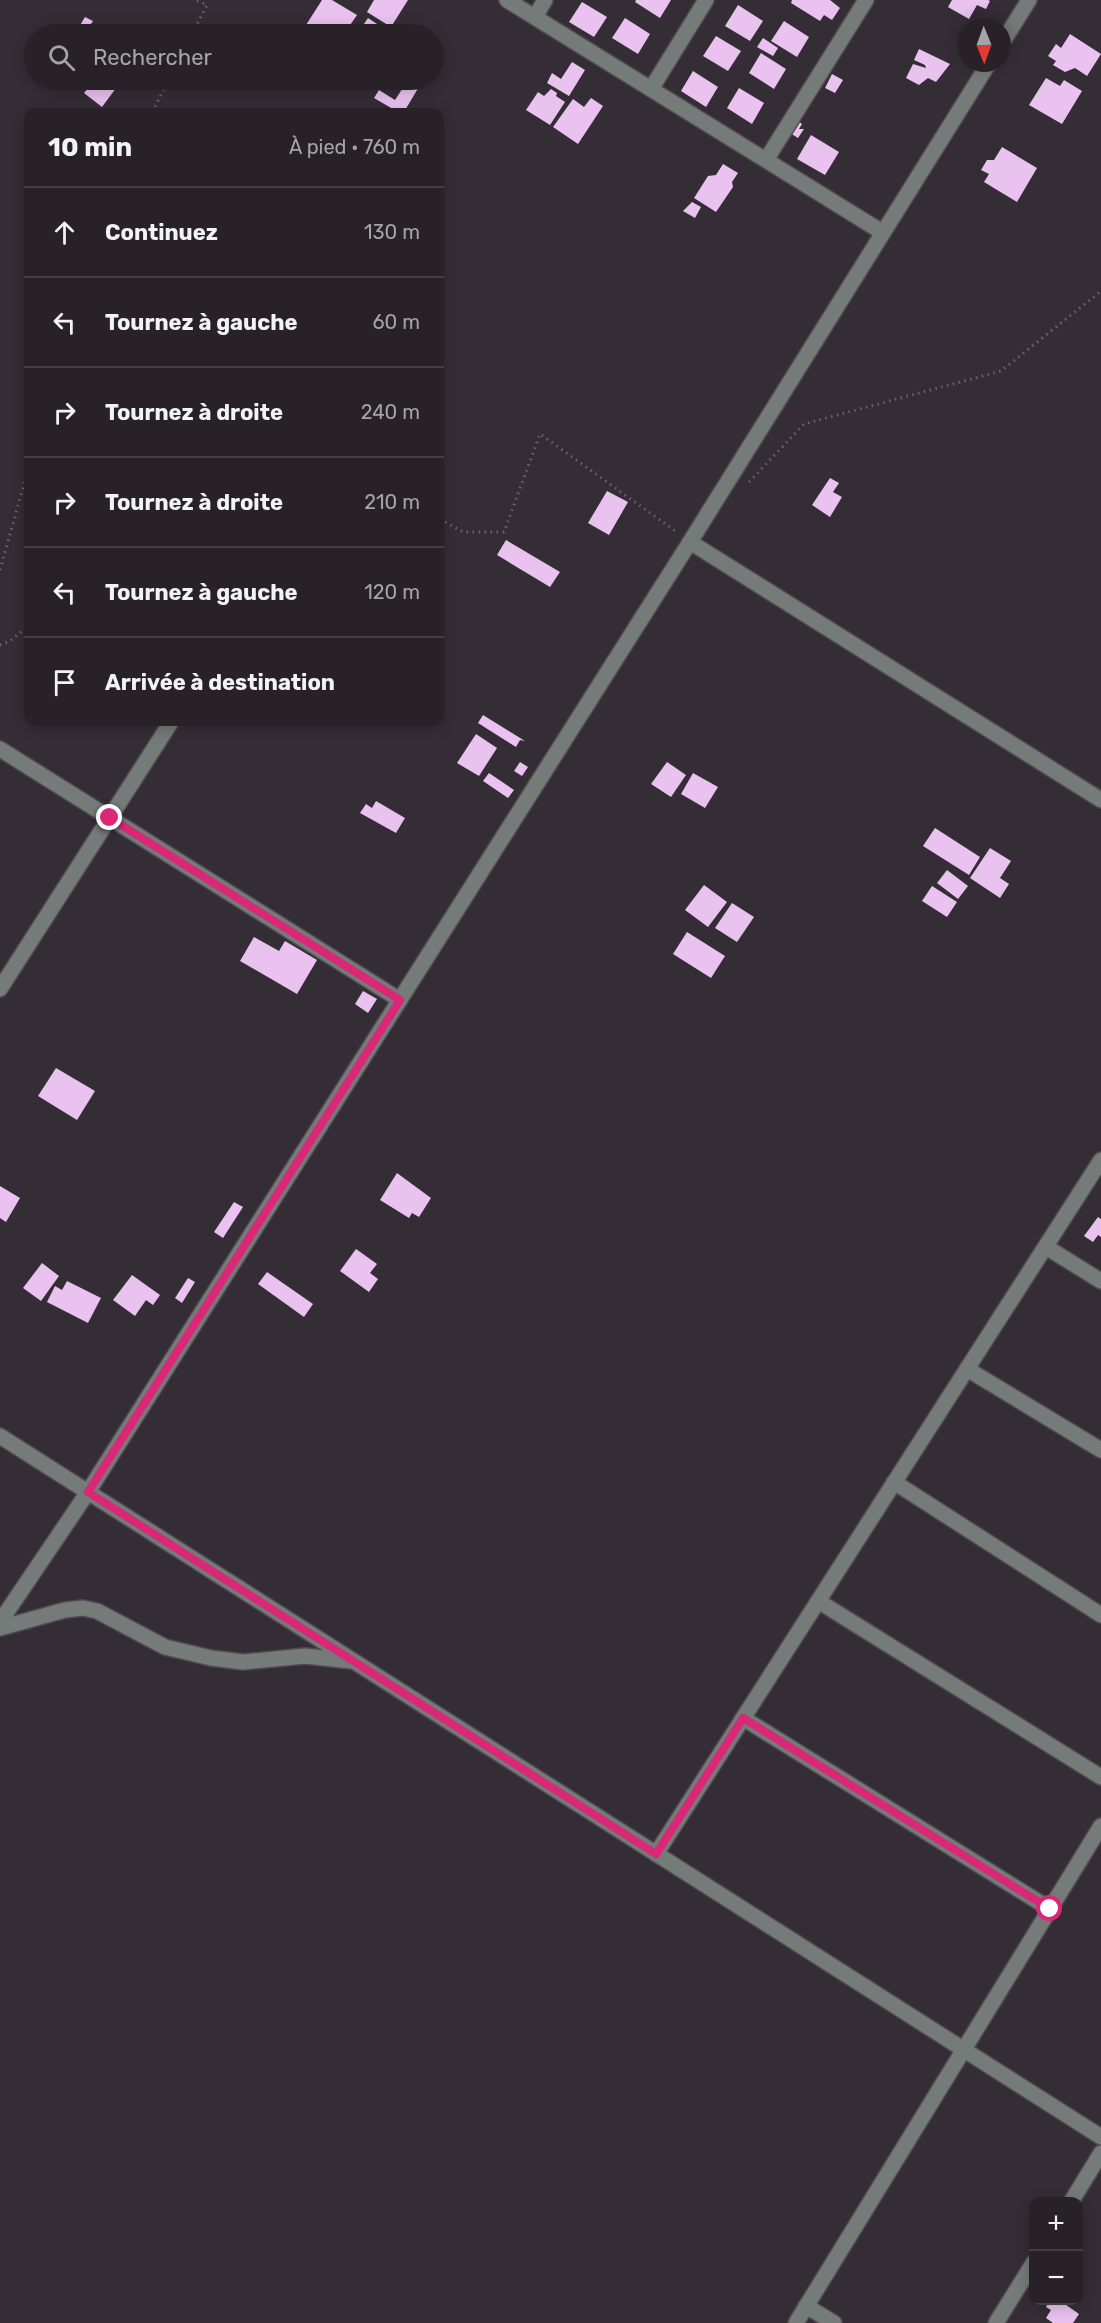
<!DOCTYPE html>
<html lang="fr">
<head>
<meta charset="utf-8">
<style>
	:root { --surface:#282228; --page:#342f34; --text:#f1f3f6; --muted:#a5a4a8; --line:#443f45 }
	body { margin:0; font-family:Rubik,sans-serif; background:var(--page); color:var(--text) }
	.controls { position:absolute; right:18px; bottom:18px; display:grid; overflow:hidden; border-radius:12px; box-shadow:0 3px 15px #0003 }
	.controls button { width:54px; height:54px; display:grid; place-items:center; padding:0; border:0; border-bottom:2px solid var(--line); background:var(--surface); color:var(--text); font:30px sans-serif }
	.compass { position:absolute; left:957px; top:18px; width:54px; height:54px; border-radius:50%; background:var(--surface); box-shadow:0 3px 15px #0003; rotate:179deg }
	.stop { position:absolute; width:18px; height:18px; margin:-14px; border:4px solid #db2777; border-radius:50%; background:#fff }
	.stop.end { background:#db2777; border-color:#fff; box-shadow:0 2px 6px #0008 }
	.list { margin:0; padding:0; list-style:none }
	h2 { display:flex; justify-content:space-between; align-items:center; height:78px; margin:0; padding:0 24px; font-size:26px }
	h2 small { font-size:20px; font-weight:400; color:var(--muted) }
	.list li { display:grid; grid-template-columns:39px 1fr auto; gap:18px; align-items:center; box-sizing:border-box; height:90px; padding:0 24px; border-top:2px solid var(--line) }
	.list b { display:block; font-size:22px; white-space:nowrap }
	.list em { font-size:20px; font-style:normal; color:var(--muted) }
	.icon { flex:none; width:33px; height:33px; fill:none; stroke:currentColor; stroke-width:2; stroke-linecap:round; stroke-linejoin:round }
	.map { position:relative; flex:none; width:1101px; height:2323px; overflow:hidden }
	.search { position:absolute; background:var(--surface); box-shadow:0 3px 15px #0003; left:24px; top:24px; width:420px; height:66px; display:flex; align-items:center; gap:15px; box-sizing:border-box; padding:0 21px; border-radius:33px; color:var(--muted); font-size:22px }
	.panel { position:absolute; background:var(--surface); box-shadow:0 3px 15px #0003; left:24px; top:108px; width:420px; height:618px; border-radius:12px }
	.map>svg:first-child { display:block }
	.building { fill:#eac2f0 }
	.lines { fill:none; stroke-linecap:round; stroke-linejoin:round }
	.minor-casing { stroke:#504951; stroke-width:18 }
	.path { stroke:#6a636b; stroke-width:3; stroke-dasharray:1.5 4.5; stroke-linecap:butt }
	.minor { stroke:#747b78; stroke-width:15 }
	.route { stroke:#db2777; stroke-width:8 }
</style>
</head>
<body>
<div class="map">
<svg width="1101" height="2323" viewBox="0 0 1101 2323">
	<rect width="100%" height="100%" fill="#352d36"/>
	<g class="building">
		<polygon points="322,0 332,0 357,15 344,34 322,34 306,25"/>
		<polygon points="374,0 408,0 391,27 367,12"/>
		<polygon points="636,0 671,0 660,18 635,2"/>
		<polygon points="792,0 830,0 840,8 832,20 824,15 820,21 791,3"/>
		<polygon points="952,0 988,0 990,1 986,9 977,5 969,19 948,7"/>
		<polygon points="582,2 607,17 594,37 569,22"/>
		<polygon points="738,5 763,21 750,41 725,26"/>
		<polygon points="85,17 93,21 84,34 69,34 75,25 79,27"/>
		<polygon points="368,18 392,34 357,34"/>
		<polygon points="625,18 650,34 638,54 612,38"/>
		<polygon points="784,21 809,37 797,57 771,41"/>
		<polygon points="1070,34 1101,54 1087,76 1075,68 1065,72 1053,65 1056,61 1048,56 1056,44 1061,48"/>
		<polygon points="716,36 741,51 728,71 703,56"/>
		<polygon points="763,38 778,48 773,56 757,47"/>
		<polygon points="919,49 950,64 936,82 928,78 919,85 906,78 913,64 926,68 925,65 914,60"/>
		<polygon points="761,53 786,69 774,89 749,73"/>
		<polygon points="572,62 585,70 569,96 547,83 552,73 561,79"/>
		<polygon points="693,71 718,87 706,107 681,91"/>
		<polygon points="832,74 843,80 835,93 825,88"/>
		<polygon points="1046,78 1060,86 1064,80 1082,91 1062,124 1029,105"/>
		<polygon points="95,80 114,80 119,84 102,107 84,93"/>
		<polygon points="408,80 420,85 404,112 398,112 374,98 379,90 395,100"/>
		<polygon points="739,88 764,103 752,124 727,108"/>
		<polygon points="551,89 557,93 556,96 565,102 550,125 526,110 538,92 544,96"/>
		<polygon points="591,98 603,106 578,144 553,127 573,99 584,107"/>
		<polygon points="798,121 802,124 799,129 804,129 798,138 790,133"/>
		<polygon points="811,135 839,152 825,175 797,159"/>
		<polygon points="1002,147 1037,168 1017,202 984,182 989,174 981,170 987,160 994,160"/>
		<polygon points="723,164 738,173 732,182 733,187 716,212 694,198 708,176 716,175"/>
		<polygon points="692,202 701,207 695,218 683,211"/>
		<polygon points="830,478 839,483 833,492 842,497 830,517 812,505"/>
		<polygon points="607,491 628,502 609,535 588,523"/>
		<polygon points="506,540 560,572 550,587 497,555"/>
		<polygon points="483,715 525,741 520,740 516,747 478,723"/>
		<polygon points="476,734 497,748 479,776 457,763"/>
		<polygon points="520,762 528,767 522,776 514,771"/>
		<polygon points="667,762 686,775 671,797 651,784"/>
		<polygon points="489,773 514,790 508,798 483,781"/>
		<polygon points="693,773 718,787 705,808 681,794"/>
		<polygon points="376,801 405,818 396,833 360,813 366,804 372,808"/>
		<polygon points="935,828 980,857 969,875 923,846"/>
		<polygon points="990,848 1011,861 1000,878 1009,884 1000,898 970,878"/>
		<polygon points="947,870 968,886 958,899 937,883"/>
		<polygon points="704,885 727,902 708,927 685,910"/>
		<polygon points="932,886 957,902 947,917 922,901"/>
		<polygon points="732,903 754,917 737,942 715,928"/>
		<polygon points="687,932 725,956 711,978 673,954"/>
		<polygon points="254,937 279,951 285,941 317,960 297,994 240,961"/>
		<polygon points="363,991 377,999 368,1013 355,1004"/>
		<polygon points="56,1068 95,1091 77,1120 38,1096"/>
		<polygon points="397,1173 431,1198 419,1217 412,1213 409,1218 380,1200"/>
		<polygon points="0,1186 20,1198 6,1222 0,1218"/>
		<polygon points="234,1202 243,1207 223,1238 214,1232"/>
		<polygon points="1098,1217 1101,1219 1101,1237 1098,1235 1093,1242 1084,1236"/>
		<polygon points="356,1249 377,1264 370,1273 378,1279 369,1292 340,1271"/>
		<polygon points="42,1263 59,1276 41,1301 23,1288"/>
		<polygon points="267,1272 313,1304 304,1317 258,1284"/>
		<polygon points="132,1275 160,1295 153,1305 146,1300 135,1316 113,1300"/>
		<polygon points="188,1278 195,1282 182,1303 175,1298"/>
		<polygon points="67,1281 101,1298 88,1323 47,1302 55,1286 62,1290"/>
		<polygon points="1050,2300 1059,2300 1079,2314 1073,2323 1053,2323 1046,2318 1051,2310 1046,2307"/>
	</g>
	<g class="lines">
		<defs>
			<g id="minor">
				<polyline points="507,0 882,232"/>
				<polyline points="535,17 545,0"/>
				<polyline points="1002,43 1029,0"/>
				<polyline points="651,89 706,0"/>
				<polyline points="766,160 866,0"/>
				<polyline points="690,542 1101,800"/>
				<polyline points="0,749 400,1000"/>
				<polyline points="0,989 171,722"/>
				<polyline points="1046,1247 1101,1281"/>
				<polyline points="967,1369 1101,1450"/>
				<polyline points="0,1436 1101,2137"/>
				<polyline points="894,1482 1101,1615"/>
				<polyline points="818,1601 1101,1777"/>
				<polyline points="0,1622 88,1492 690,542 989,63"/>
				<polyline points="0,1628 65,1610 83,1608 97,1611 165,1647 211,1658 243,1662 305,1656 351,1661"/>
				<polyline points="743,1718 1050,1909"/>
				<polyline points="656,1854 1101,1160"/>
				<polyline points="1071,2202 1101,2153"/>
				<polyline points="806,2306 834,2323"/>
				<polyline points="796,2323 1101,1826"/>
				<polyline points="996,2323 1034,2262"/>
			</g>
		</defs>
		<use href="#minor" class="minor-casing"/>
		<g class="path">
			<polyline points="192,34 207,5 196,0"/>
			<polyline points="152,112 169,80"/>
			<polyline points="749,482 804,424 1001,371 1101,291"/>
			<polyline points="440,519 463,532 504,532 540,434 678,533"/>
			<polyline points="0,570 28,470"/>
			<polyline points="0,645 10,641 28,626"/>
		</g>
		<use href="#minor" class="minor"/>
	</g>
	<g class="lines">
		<polyline class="route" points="110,818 400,1000 88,1492 656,1854 743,1718 1050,1909"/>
	</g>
</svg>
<div class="controls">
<button>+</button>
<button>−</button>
</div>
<svg class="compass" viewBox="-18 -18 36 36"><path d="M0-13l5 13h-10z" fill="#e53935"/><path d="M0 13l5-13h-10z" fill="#a5a4a8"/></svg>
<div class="stop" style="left:1050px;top:1909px"></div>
<div class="stop end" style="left:110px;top:818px"></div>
<div class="search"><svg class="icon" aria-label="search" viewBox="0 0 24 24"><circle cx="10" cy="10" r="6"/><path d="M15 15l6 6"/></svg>Rechercher</div>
<section class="panel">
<h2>10 min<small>À pied · 760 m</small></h2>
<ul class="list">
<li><svg class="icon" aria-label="ahead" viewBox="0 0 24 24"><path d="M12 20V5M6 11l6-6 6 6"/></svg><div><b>Continuez</b></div><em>130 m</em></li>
<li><svg class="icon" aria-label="left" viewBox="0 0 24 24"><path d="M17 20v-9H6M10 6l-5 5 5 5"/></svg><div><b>Tournez à gauche</b></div><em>60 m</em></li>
<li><svg class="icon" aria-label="right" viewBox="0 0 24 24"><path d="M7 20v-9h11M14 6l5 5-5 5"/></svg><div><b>Tournez à droite</b></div><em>240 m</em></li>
<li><svg class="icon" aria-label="right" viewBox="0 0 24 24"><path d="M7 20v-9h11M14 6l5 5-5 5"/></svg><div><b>Tournez à droite</b></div><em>210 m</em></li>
<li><svg class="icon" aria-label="left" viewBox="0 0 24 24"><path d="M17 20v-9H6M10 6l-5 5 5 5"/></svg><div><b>Tournez à gauche</b></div><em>120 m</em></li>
<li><svg class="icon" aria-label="arrive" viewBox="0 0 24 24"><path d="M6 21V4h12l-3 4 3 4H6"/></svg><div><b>Arrivée à destination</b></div></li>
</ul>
</section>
</div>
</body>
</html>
